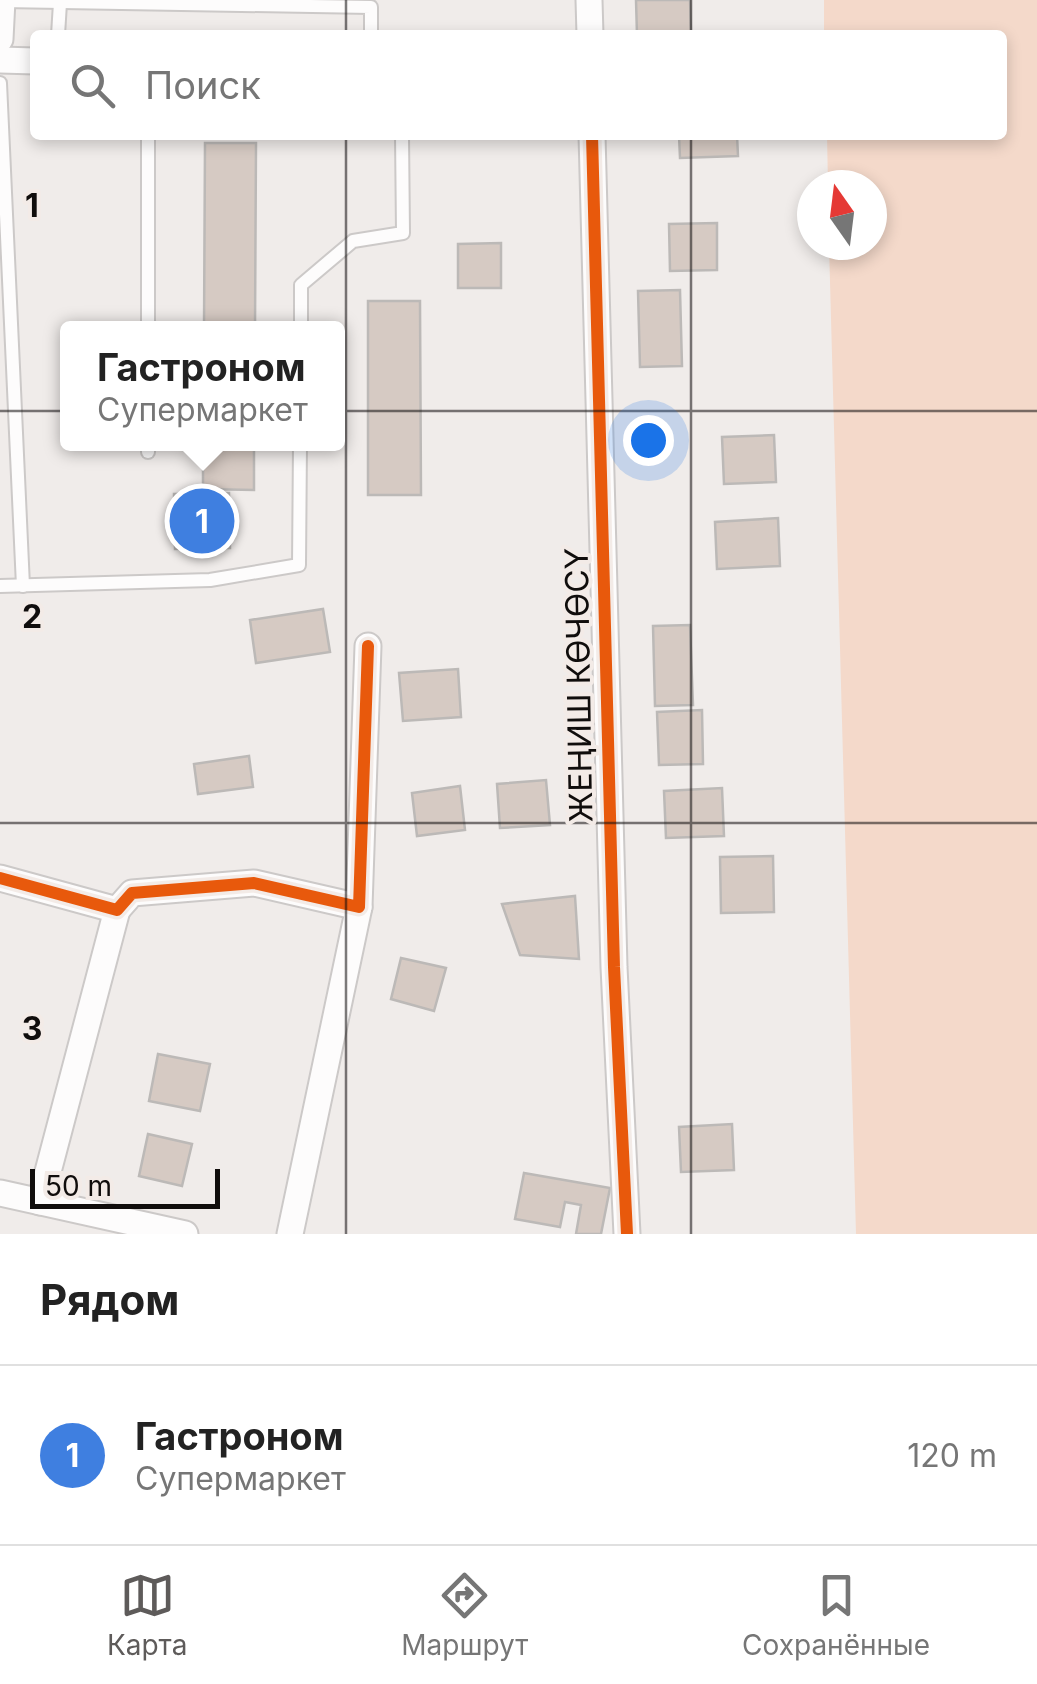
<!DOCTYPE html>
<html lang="ru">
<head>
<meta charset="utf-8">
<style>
	:root { --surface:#fff; --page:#f2f2f2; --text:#222; --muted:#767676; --line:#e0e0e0; --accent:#5e5b5a }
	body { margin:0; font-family:Inter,sans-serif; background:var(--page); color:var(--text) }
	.compass { position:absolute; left:797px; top:170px; width:90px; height:90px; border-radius:50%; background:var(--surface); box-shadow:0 5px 15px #0003; rotate:346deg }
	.scale { position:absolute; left:30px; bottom:25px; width:190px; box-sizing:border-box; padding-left:10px; border:5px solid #100d0c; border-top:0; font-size:28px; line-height:35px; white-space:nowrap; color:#100d0c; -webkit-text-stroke:8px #f3ebe7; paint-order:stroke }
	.you { position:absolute; left:648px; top:440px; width:35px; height:35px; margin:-25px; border:8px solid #fff; border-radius:50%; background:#1a73e8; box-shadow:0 0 0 15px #1a73e833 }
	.badge { display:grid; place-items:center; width:65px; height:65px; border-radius:50%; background:var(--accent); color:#fff; font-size:32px; font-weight:700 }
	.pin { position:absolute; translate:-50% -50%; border:5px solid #fff; box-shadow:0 2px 10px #0006 }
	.popup { position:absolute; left:60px; top:321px; width:285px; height:130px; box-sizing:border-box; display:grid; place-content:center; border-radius:10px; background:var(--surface); filter:drop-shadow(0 2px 8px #0005); font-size:32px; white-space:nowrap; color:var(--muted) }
	.popup b { font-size:38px; color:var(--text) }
	.popup::after { content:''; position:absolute; left:50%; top:100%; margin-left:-20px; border:20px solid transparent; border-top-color:var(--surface) }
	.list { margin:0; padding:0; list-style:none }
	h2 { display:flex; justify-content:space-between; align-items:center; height:130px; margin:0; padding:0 40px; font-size:42px }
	h2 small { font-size:32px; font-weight:400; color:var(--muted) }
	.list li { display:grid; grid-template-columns:65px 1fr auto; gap:30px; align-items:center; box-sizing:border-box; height:180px; padding:0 40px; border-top:2px solid var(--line) }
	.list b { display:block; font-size:38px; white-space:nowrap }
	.list p { margin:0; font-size:32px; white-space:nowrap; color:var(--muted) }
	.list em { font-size:32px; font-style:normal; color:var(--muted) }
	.icon { flex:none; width:55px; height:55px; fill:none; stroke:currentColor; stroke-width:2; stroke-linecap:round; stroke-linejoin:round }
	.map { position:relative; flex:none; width:1037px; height:1234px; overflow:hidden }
	.search { position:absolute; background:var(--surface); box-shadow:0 5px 15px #0003; left:30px; right:30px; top:30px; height:110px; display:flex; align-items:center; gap:25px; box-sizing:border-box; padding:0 35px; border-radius:10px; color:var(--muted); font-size:38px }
	.sheet { height:310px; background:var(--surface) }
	nav { display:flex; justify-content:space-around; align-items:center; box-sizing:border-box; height:140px; border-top:2px solid var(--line); background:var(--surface); font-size:28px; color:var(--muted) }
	nav a { display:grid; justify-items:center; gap:5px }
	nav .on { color:var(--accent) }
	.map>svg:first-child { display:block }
	.green { fill:#f4d9ca }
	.building { fill:#d6cac3; stroke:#bcb9b7; stroke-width:2.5 }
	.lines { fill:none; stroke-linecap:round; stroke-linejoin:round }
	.service-casing { stroke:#ccc9c8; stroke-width:16 }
	.minor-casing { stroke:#ccc9c8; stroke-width:29 }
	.service { stroke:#fdfcfc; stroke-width:12 }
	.minor { stroke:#fdfcfc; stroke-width:25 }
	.cycleway-casing { stroke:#f3ebe7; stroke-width:19 }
	.cycleway { stroke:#e8590c; stroke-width:12 }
	.grid { fill:none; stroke:#100d0c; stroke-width:2.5; stroke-opacity:0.55 }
	.labels { text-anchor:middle; stroke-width:8; stroke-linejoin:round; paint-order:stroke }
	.street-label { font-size:32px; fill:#100d0c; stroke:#f3ebe7 }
	.grid-label { font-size:32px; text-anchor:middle; font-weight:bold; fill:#100d0c; stroke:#f3ebe7; stroke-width:8; stroke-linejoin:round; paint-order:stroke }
</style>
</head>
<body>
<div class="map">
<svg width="1037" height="1234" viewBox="0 0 1037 1234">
	<rect width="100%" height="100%" fill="#f0ecea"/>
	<polygon class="green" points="824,0 1037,0 1037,1234 856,1234 829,245 872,245 872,185 828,185 827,135 1002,135 1002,35 824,35"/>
	<g class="building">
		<polygon points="636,0 690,0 691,33 637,35"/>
		<polygon points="679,135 737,135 738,156 680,158"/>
		<polygon points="205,143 256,143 255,328 204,328"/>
		<polygon points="717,223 717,270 670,271 669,224"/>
		<polygon points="501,243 501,288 458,288 458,244"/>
		<polygon points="680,290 682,366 640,367 638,291"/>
		<polygon points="368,301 420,301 421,495 368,495"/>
		<polygon points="774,435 776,482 724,484 722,437"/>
		<polygon points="203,444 254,444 254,490 203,489"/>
		<polygon points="229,493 230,548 175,549 174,494"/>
		<polygon points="778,518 780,566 717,569 715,522"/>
		<polygon points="323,609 330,652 256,663 250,620"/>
		<polygon points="690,625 693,705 655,706 653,626"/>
		<polygon points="458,669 461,717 403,721 399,673"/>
		<polygon points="702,710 703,764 659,765 657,712"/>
		<polygon points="249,756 253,787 198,794 194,764"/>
		<polygon points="546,780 550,825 500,828 497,784"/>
		<polygon points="460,786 465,830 417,836 412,793"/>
		<polygon points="722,788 724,836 666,838 664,791"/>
		<polygon points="773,856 774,912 721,913 720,857"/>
		<polygon points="575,896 579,959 520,955 502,904"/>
		<polygon points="401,958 446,968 434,1011 391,999"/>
		<polygon points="158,1054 210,1064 200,1111 149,1101"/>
		<polygon points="732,1124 734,1170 681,1172 679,1127"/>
		<polygon points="148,1134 192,1144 182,1186 139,1176"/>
		<polygon points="524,1173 610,1188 601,1234 576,1234 581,1205 565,1202 560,1227 515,1219"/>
	</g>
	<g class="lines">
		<defs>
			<g id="service">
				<polyline points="2,1 371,7 371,35"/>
				<polyline points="58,35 60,3"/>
				<polyline points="0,83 23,586"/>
				<polyline points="148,135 148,328"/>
				<polyline points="301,328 301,285 353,241 403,233 402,135"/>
				<polyline points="148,444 148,452"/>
				<polyline points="0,586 210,580 299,565 300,444"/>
			</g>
			<g id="minor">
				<polyline points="589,0 590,35"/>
				<polyline points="0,39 2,0"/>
				<polyline points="0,60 35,61"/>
				<polyline points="592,135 614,967 627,1234"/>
				<polyline points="0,878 117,910 132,893 254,883 359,907 368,646"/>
				<polyline points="0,1193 185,1234"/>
				<polyline points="40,1202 117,910"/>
				<polyline points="290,1234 359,907"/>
			</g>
		</defs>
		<use href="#service" class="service-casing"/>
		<use href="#minor" class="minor-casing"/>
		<use href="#service" class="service"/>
		<use href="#minor" class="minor"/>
		<defs>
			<g id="cycleway">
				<polyline points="592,135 614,967 627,1234"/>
				<polyline points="0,878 117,910 132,893 254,883 359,907 368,646"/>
			</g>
		</defs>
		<use href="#cycleway" class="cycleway-casing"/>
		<use href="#cycleway" class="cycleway"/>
	</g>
	<path class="grid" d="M346 0V35M691 0V35M346 135V1234M691 135V1234M0 411H1037M0 823H1037"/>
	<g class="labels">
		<g class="street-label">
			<text transform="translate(579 685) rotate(-91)" y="11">ЖЕҢИШ КӨЧӨСҮ</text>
		</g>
	</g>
	<g class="grid-label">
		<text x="32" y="217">1</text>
		<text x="32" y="628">2</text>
		<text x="32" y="1040">3</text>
	</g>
</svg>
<svg class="compass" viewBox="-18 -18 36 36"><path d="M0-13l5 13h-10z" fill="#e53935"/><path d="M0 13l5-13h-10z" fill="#767676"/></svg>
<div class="scale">50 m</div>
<div class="you"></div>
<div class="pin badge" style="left:202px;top:521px;background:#3f7fe0">1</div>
<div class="popup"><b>Гастроном</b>Супермаркет</div>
<div class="search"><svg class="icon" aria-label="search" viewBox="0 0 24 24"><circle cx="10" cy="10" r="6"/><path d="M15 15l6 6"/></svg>Поиск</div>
</div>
<section class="sheet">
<h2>Рядом<small></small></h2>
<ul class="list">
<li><span class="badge" style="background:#3f7fe0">1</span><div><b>Гастроном</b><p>Супермаркет</p></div><em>120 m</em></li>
</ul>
</section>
<nav>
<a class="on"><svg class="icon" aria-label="map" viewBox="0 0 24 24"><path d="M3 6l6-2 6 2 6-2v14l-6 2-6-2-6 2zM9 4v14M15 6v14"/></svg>Карта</a>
<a><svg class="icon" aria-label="directions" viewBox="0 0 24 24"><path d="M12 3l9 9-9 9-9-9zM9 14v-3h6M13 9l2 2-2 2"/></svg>Маршрут</a>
<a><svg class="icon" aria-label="saved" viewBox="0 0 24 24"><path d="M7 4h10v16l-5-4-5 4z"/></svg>Сохранённые</a>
</nav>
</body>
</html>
